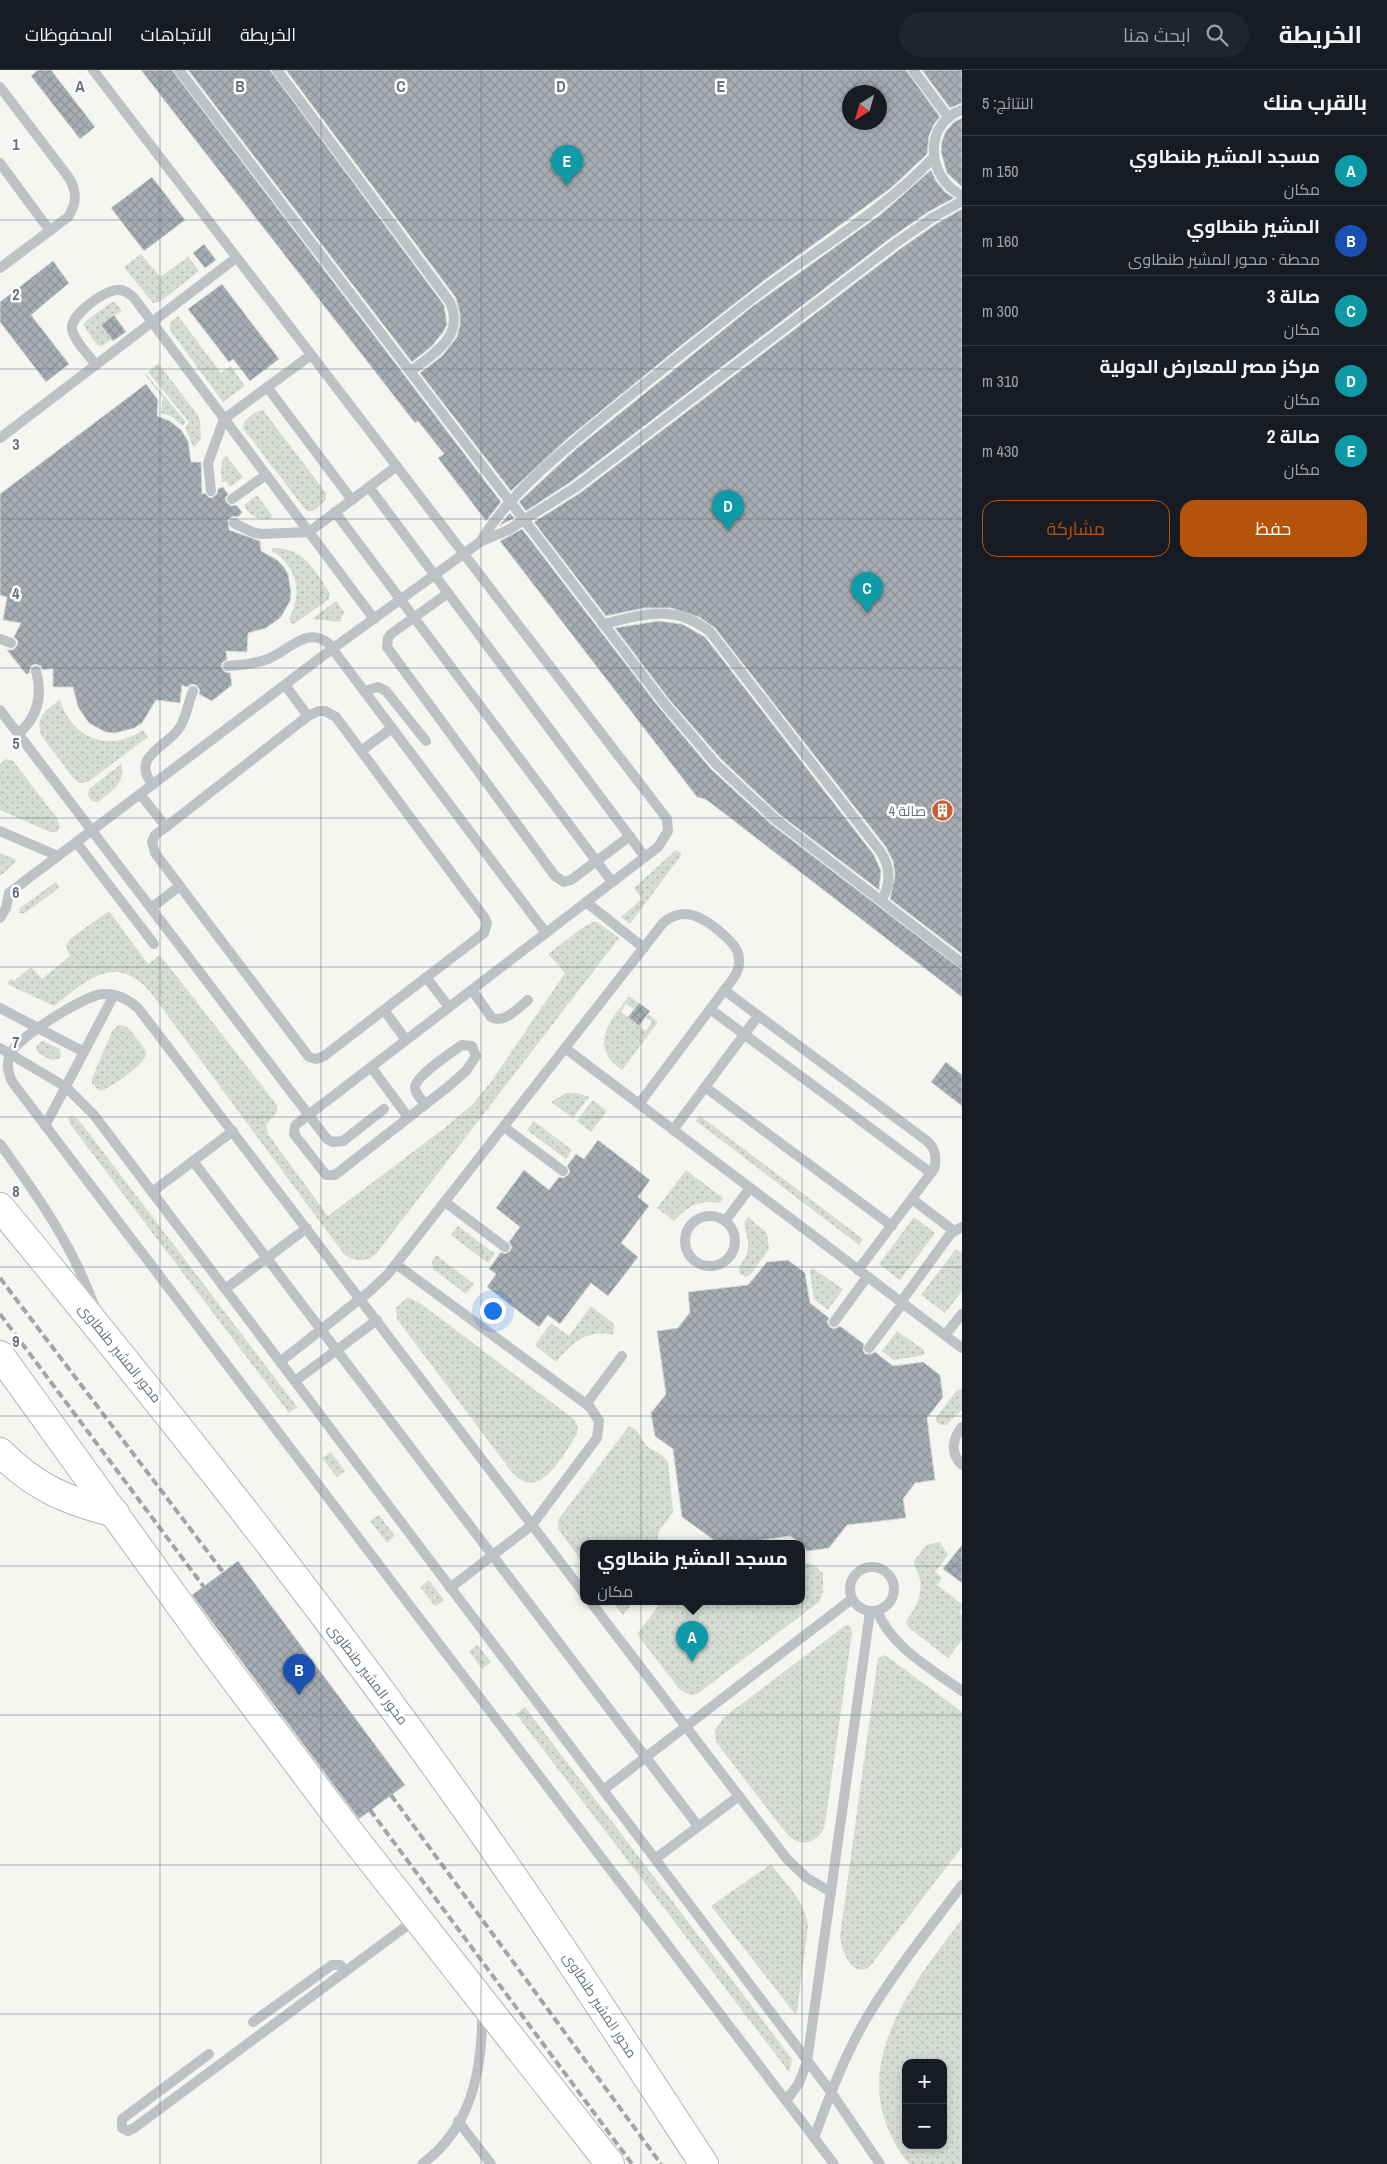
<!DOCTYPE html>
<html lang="ar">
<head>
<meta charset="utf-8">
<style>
	:root { --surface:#171b24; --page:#20242c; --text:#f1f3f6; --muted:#9ea1a6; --line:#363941; --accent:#b45309 }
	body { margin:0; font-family:"Archivo Narrow",Cairo,sans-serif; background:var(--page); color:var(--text); direction:rtl }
	.controls { position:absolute; right:15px; bottom:15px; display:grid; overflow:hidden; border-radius:10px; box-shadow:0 2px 8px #0003 }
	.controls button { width:45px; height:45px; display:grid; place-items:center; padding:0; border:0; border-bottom:1px solid var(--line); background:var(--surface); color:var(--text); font:25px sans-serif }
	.compass { position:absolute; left:842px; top:15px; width:45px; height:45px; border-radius:50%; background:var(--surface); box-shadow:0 2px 8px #0003; rotate:217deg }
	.you { position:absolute; left:492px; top:1240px; width:18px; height:18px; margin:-12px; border:4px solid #fff; border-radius:50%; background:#1a73e8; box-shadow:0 0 0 8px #1a73e833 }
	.badge { display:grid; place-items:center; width:32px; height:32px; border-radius:50%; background:var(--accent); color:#fff; font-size:16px; font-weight:700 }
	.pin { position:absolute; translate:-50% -41px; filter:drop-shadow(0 1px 2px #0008) }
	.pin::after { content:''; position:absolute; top:26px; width:18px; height:15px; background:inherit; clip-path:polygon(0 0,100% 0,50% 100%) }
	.popup { position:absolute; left:580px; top:1470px; width:225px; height:65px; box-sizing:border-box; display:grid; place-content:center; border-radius:10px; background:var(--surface); filter:drop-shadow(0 1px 4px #0005); font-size:16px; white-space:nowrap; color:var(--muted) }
	.popup b { font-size:19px; color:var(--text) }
	.popup::after { content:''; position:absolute; left:50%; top:100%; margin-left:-10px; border:10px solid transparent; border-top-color:var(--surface) }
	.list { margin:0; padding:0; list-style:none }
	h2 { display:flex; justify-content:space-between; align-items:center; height:65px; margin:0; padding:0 20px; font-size:21px }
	h2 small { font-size:16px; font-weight:400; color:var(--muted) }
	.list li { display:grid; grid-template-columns:32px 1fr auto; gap:15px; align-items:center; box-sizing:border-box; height:70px; padding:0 20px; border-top:1px solid var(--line) }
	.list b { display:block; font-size:19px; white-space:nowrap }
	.list p { margin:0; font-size:16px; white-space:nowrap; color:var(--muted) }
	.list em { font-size:16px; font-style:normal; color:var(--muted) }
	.actions { display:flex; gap:10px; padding:15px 20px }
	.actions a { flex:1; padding:11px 0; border:1px solid var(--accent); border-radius:15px; text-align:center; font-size:18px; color:var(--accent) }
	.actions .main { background:var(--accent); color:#fff }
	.icon { flex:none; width:28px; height:28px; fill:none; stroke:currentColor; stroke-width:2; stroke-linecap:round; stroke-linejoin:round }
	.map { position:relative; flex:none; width:962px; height:2094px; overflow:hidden; direction:ltr }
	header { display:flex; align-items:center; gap:30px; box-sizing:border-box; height:70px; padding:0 25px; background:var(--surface); border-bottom:1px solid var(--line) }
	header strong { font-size:24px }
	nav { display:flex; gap:28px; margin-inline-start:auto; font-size:18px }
	.search { width:350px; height:45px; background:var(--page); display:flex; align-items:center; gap:12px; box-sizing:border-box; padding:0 18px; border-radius:28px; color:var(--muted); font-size:19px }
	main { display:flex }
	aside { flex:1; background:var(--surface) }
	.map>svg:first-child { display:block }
	.grass { fill:url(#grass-dots); fill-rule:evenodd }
	.building { fill:url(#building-cross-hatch); stroke:#d6d6d4; fill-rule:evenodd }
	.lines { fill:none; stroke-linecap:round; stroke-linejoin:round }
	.secondary-casing { stroke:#b3b7bb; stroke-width:30 }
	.highway-casing { stroke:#b3b6b9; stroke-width:30 }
	.lane { stroke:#bec2c5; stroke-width:10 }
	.secondary { stroke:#fff; stroke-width:28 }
	.highway { stroke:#fff; stroke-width:28 }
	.rail { stroke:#a0a5aa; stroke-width:4; stroke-dasharray:8 4; stroke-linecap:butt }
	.lane-bridge { stroke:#bec2c5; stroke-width:10 }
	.grid { fill:none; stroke:#677480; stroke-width:1; stroke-opacity:0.55 }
	.labels { text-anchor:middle; stroke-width:5; stroke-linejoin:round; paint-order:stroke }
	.poi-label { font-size:14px; fill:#677480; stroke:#fff; text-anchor:end }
	.street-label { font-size:14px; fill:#677480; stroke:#fff }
	.grid-label { font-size:16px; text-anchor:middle; font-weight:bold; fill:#677480; stroke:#fff; stroke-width:5; stroke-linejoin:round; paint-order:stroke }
</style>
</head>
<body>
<header>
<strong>الخريطة</strong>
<div class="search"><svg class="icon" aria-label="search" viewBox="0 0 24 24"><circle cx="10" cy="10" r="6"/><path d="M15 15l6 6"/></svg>ابحث هنا</div>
<nav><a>الخريطة</a><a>الاتجاهات</a><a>المحفوظات</a></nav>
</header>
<main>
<aside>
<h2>بالقرب منك<small>النتائج: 5</small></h2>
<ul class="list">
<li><span class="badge" style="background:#0f9aa8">A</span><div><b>مسجد المشير طنطاوي</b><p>مكان</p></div><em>150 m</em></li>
<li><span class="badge" style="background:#1a4fb4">B</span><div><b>المشير طنطاوي</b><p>محطة · محور المشير طنطاوى</p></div><em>160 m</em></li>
<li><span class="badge" style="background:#0f9aa8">C</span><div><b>صالة 3</b><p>مكان</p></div><em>300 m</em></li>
<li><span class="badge" style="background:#0f9aa8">D</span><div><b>مركز مصر للمعارض الدولية</b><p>مكان</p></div><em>310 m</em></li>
<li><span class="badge" style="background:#0f9aa8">E</span><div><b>صالة 2</b><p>مكان</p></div><em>430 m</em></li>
</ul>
<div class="actions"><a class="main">حفظ</a><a>مشاركة</a></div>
</aside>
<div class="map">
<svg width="962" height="2094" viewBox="0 0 962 2094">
	<defs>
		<pattern id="grass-dots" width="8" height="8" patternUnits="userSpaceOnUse" patternTransform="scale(1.25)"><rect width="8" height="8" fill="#d6dbd3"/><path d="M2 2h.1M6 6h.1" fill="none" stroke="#b1b6b0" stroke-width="1.8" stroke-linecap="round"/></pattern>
		<pattern id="building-cross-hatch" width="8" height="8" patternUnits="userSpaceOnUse" patternTransform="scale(1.25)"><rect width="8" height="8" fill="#a7aeb3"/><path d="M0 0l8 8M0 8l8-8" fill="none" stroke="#8c9297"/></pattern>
	</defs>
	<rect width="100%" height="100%" fill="#f5f5f1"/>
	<g class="grass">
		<polygon points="141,184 160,207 188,187 199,201 160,232 153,233 124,197"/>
		<polygon points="112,232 116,233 122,241 101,255 112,269 102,276 97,275 83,255 86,251"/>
		<polygon points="178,246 221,303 231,296 245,316 223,332 170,260 170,253"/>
		<polygon points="158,293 197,344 200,351 201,368 194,378 185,358 189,352 148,302"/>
		<polygon points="146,304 186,352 183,356 171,346 161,343 163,328 145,305"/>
		<path d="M263 340 326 423V430L313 441H308L304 438 243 358 244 352C249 347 256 340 263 340Z"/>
		<polygon points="226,386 243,407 230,417 226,411 222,412 221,401 223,388"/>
		<path d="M257 425 272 445 271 449C259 450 249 446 244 435Z"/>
		<path d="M272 478C304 477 314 500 330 523L329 529 294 554 291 553 289 549C291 544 294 539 295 534 301 512 290 492 272 481Z"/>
		<polygon points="336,531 344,542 340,552 312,549"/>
		<path d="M60 630C72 669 109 683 143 660L148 667 88 712 79 713 74 709 41 665C35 647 46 639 60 630Z"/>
		<polygon points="6,689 13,691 57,748 60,756 57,762 50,762 0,740 0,694"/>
		<path d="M121 694C127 712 111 722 98 732L91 731 88 725 89 719Z"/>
		<polygon points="676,780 682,784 630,854 621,847 642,829 634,818"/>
		<polygon points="0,783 15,789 16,792 0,806"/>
		<polygon points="56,812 59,817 56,820 25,843 19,843 20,838"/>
		<path d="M109 841 148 894 160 885 277 1035V1042L266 1055 268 1064 328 1146 442 1060 472 1035 491 1012 565 903 548 884 585 856 596 851 619 868 376 1184C365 1193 353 1192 343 1183L151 923C116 881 86 911 54 936L7 914 10 909 14 911 31 897 42 909 70 886 66 876 70 869Z"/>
		<path d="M629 926 639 933 634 939 626 934 621 942 646 961 652 952 646 947 648 944 658 952 622 1000C587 976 611 950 629 926Z"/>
		<path d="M118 955C127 955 129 959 134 965 138 971 147 978 146 985 145 994 108 1020 100 1021L92 1014V1009L112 961Z"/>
		<polygon points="42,971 60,979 61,986 59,989 51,990 38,983 36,976"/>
		<polygon points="566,1023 578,1023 589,1027 573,1048 551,1032"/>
		<polygon points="593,1030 607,1041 591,1062 577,1051"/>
		<polygon points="72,1046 78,1049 297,1337 289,1343 70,1054 68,1048"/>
		<polygon points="700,1046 863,1169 859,1175 696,1051"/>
		<polygon points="534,1051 572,1080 566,1089 527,1060"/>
		<path d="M686 1100 723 1128 720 1133C700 1129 687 1136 674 1151L657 1138Z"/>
		<path d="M748 1147 767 1163 769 1179 750 1205 745 1207 740 1204C737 1196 743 1193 746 1186 751 1174 746 1165 744 1153Z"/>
		<polygon points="914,1147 935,1163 900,1210 879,1194"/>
		<polygon points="458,1156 495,1184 488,1193 451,1165"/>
		<polygon points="956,1179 962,1183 962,1221 945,1243 921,1225"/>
		<polygon points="436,1185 474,1214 466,1224 433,1199 432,1191"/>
		<polygon points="812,1198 843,1219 828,1240 814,1229 810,1202"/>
		<path d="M409 1228 420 1233 575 1350 578 1357 577 1364C563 1385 539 1435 511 1401L397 1249 396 1238 404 1230Z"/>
		<path d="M591 1236 614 1254 613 1265C587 1259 572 1273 556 1292L535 1275 551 1253 569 1266Z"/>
		<polygon points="897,1261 924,1280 924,1285 894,1290 882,1281"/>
		<polygon points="962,1319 962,1340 946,1355 941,1355 936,1352 936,1348 957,1320"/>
		<path d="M629 1356C642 1362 640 1370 648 1377 655 1382 663 1384 668 1392L673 1442 659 1461 657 1473H583V1493L558 1459V1450Z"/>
		<polygon points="331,1382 345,1401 337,1407 322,1388"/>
		<polygon points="379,1445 395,1466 387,1473 370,1451"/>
		<path d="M940 1472 948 1485 935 1502 942 1508 937 1515 962 1534 960 1544 962 1545V1570L948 1588 909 1558 906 1552C914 1539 923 1528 920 1510 919 1503 914 1497 914 1491L926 1475Z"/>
		<polygon points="801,1492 814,1495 823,1503 823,1522 819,1532 697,1624 691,1625 680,1620 637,1564 662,1531 801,1531"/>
		<polygon points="429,1510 444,1530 435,1536 420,1517"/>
		<polygon points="612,1531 634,1531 623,1545"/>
		<path d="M846 1555 851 1557 852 1563 825 1754C820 1774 799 1779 786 1763L716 1672 715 1661 723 1648Z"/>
		<polygon points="477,1575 491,1592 482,1599 469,1581"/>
		<path d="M885 1585 962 1642V1777L872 1894C854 1913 841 1881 840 1866L878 1588Z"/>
		<polygon points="525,1637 792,1989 789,2002 516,1644"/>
		<path d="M771 1794C785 1813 805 1831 808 1856L797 1942 795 1944 711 1836Z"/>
		<path d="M962 1849V2094H909C839 2005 907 1922 962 1849ZM906 1993H943V2075H906Z"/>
	</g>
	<g class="building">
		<polygon points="38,0 51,0 95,57 80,69 31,6"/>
		<polygon points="141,0 172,0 501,432 486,451 438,388 444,384 418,351 415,353"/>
		<polygon points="188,0 270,0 444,235 447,254 444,261 432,276 412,292"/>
		<path d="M286 0H906L940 47 934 54 929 66 927 84 891 118 766 209 683 274 568 368 511 421 420 303 442 286 457 267 460 255V244L456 228ZM850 22H880V52H850Z"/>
		<polygon points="922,0 962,0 962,33 950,38"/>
		<polygon points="962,48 962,117 947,103 941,82 942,71 946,61 954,52"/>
		<polygon points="931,100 936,111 945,122 954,128 928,142 892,167 572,411 526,441 519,432 577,378 753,236 880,145"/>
		<polygon points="152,107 185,150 144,181 111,138"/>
		<polygon points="962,139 962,884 890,829 895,805 893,791 886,777 715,558 699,547 671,538 644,538 606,546 534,452 580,423 900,179 936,154"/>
		<polygon points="204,174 216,190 205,198 193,183"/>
		<polygon points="53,191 69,213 31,245 69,294 46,312 0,252 0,232"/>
		<polygon points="222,214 279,289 250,311 233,289 229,292 188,239"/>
		<polygon points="114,245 126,262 113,271 101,255"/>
		<polygon points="146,314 158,330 157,346 170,351 181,360 188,371 191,392 201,392 202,424 205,423 208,427 212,428 217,424 218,419 223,417 228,424 225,429 227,433 232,436 236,435 242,442 238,447 233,446 228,450 229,460 260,471 261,481 277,490 283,496 288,504 291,522 290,531 281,547 266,558 248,563 247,582 226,581 227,589 222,593 221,597 225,602 230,603 232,615 212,631 199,624 200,620 196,615 192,614 187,617 182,615 180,633 156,630 142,653 134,658 115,663 105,662 89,653 78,637 73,617 53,617 53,598 43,600 41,596 35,594 31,596 29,603 26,604 7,580 13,580 17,576 18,571 14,567 21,553 3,550 7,527 0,525 0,424"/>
		<polygon points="510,443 514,448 499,456"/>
		<polygon points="522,459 658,636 711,699 771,754 962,900 962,927 716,737 705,729 697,727 500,471"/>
		<polygon points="658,551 682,554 705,567 874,785 881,801 879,820 779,744 721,689 668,628 615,558"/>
		<polygon points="639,933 650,941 639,956 628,947"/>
		<polygon points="946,992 962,1005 962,1036 931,1012"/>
		<polygon points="598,1070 650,1110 638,1127 649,1136 621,1173 638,1187 608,1226 591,1213 560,1254 548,1245 539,1257 487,1217 496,1204 489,1199 501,1182 505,1184 510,1181 512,1177 509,1172 520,1157 496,1138 524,1100 549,1120 559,1107 563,1108 568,1105 570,1101 567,1096 576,1084 584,1089"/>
		<polygon points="788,1190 805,1203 810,1233 829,1248 827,1252 830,1257 834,1259 840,1256 864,1274 863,1280 865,1284 871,1284 875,1282 893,1296 923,1292 940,1305 943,1327 927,1348 935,1410 915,1413 903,1429 906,1448 847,1455 829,1478 807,1481 801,1473 790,1466 740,1473 718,1473 682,1447 673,1379 655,1366 651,1343 666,1324 657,1261 678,1258 690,1242 688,1222 748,1215 767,1192"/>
		<polygon points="962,1475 962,1513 943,1499"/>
		<polygon points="238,1491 405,1715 359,1749 192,1525"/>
	</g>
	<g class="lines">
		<defs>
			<path id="secondary" d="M0 1382C35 1418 68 1431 115 1443"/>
			<g id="highway">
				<path d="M0 1137C157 1328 311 1521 454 1722 541 1844 622 1969 704 2094"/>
				<polyline points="0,1285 203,1567 347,1759 610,2094"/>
			</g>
		</defs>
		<use href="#secondary" class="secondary-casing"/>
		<use href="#highway" class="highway-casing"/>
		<g class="lane">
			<path d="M93 0 667 749 668 761 658 777 298 1053 295 1056 294 1064 326 1105H335L449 1016 466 1001 476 986 472 976 462 975C453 981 415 1007 415 1017 415 1024 421 1029 425 1034"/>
			<polyline points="179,0 495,412"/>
			<path d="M277 0 450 232C465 267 434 283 410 302"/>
			<polyline points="913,0 949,48"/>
			<path d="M0 17 67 105C77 119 78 132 68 147L0 198"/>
			<path d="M962 40C922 54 927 109 962 125"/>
			<polyline points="0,93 50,161"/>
			<path d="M96 295C89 285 74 271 72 259 70 245 105 220 117 220 124 219 129 223 134 228L374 549"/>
			<polyline points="267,317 352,430"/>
			<polyline points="0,368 236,188"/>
			<polyline points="369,417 645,787"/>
			<polyline points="211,421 208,393 224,349 311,285"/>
			<polyline points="232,429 266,405"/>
			<polyline points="335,442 612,812"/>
			<polyline points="234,453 252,462 261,464 309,462 397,396"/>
			<path d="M480 472C512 420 561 383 607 344 661 301 714 257 770 215 825 174 886 138 933 88"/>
			<polyline points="544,476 663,632 716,694 775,749 962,893"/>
			<polyline points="448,523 391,564 388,568 387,577 555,806 564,812 571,810 630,766"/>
			<path d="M603 554C643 545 674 533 710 562L880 781C891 797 891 814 881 831"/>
			<polyline points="0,569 11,573"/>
			<path d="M228 596C242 595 255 594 268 589 289 581 306 556 328 573L546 863"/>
			<polyline points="285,615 308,646"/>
			<polyline points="364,621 378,617 386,621 426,671"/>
			<polyline points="0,640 327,1069 333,1072 343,1071 384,1039"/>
			<polygon points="319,641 325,641 336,647 484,847 487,853 484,863 324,986 316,989 309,987 155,783 152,772 155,765 166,757 308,646"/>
			<path d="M18 664C38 647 43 626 36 601"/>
			<polyline points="361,681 392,658"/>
			<path d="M153 715C129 686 168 677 180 657 187 646 188 632 193 621"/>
			<polyline points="140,724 166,757"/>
			<polyline points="0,761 58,786"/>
			<polyline points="76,772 154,874"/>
			<polyline points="586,832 644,878"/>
			<polyline points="151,838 180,816"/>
			<polyline points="0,848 6,838 9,823 332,579 480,472 508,460 576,417 896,173 932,148 962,131"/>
			<polyline points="426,907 449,937"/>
			<path d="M472 920 491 947C503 955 518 938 528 930"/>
			<path d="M724 920 927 1071C936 1079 937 1088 934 1099L858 1200"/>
			<polyline points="0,938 84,982"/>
			<polyline points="710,939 931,1103"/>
			<polyline points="384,940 406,970"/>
			<polyline points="0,978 66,1017 94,1045 831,2022 880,2094"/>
			<polyline points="565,978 962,1278"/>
			<polyline points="371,997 408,1047"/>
			<polyline points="705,1017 892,1156"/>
			<polyline points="45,1056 114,925"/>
			<polyline points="504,1057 563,1101"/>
			<polyline points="673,1060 758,946"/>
			<path d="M0 1074C38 1126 74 1178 95 1238"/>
			<polyline points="193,1091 698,1756"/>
			<polyline points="152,1122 233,1061"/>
			<polyline points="912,1129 954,1161"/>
			<polyline points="445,1132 505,1177"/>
			<circle cx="710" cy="1171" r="25"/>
			<polyline points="725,1151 750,1118"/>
			<polyline points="396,1194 590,1337 599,1351 597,1368 532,1455 450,1518"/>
			<polyline points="225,1219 307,1158"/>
			<polyline points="901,1232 951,1163 962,1157"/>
			<polyline points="834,1252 867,1207"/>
			<polyline points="945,1265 962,1244"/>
			<polyline points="869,1278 903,1233"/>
			<path d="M280 1292 370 1221 388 1204 663 853C683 836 701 846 718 860 734 873 746 885 735 906L639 1034"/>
			<polyline points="295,1311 377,1250"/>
			<polyline points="586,1334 622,1286"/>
			<path d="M962 1357C952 1369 950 1383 962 1395"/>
			<circle cx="872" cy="1519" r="22"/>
			<path d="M583 1522 138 938C128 929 117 923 103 924 85 925 18 967 10 984 6 994 8 1004 13 1013L834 2094"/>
			<polyline points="590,1531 787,1789 807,1808 831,1822"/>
			<path d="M877 1541C892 1578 932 1599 962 1621"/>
			<polyline points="603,1720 852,1529"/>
			<polyline points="655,1789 739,1726"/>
			<polyline points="253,1952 332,1895 340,1895 346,1901"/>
			<polyline points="209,1984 122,2049 122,2058 128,2061 134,2058 416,1849"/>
			<polyline points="786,2031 799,2013 807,1992 870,1542"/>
			<polyline points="458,2051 491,2094"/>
			<path d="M814 2068C829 2027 844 1987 866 1949 894 1902 929 1859 962 1815"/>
			<path d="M422 2094C472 2058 483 1998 482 1941"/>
		</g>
		<use href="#secondary" class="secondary"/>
		<use href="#highway" class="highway"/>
		<g class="rail">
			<polyline points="0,1208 223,1502"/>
			<polyline points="0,1244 204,1517"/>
			<polyline points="391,1725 661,2094"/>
			<polyline points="370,1740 632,2094"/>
		</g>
		<polyline class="lane-bridge" points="495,412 544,476"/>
	</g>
	<path class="grid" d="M160 0V2094M321 0V2094M481 0V2094M641 0V2094M802 0V2094M0 150H962M0 299H962M0 449H962M0 598H962M0 748H962M0 897H962M0 1047H962M0 1197H962M0 1346H962M0 1496H962M0 1645H962M0 1795H962M0 1944H962"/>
	<defs>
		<symbol id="building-disc" viewBox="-11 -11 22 22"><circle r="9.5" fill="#d25b35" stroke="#fff"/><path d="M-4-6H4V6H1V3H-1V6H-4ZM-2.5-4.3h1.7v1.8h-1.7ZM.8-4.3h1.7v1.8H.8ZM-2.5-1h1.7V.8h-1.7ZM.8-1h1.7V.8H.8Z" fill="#fff"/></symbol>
	</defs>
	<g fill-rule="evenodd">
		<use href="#building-disc" x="930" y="728" width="25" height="25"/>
	</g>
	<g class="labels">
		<g class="poi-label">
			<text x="926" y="746">صالة 4</text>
		</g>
		<g class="street-label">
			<text transform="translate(120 1283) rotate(51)" y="5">محور المشير طنطاوى</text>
			<text transform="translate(368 1604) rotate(53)" y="5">محور المشير طنطاوى</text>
			<text transform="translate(600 1935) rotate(57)" y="5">محور المشير طنطاوى</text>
		</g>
	</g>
	<g class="grid-label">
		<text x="80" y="22">A</text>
		<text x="240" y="22">B</text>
		<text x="401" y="22">C</text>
		<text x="561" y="22">D</text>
		<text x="721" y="22">E</text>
		<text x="16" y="80">1</text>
		<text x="16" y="230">2</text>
		<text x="16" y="380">3</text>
		<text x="16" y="529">4</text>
		<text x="16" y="679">5</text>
		<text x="16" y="828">6</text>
		<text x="16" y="978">7</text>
		<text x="16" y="1127">8</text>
		<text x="16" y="1277">9</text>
	</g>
</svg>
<div class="controls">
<button>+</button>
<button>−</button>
</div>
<svg class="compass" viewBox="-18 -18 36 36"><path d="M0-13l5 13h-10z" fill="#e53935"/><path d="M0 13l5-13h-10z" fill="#9ea1a6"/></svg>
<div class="you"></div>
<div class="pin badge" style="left:692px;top:1592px;background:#0f9aa8">A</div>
<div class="popup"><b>مسجد المشير طنطاوي</b>مكان</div>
<div class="pin badge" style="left:299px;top:1625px;background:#1a4fb4">B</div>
<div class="pin badge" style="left:867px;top:543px;background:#0f9aa8">C</div>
<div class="pin badge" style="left:728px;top:461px;background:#0f9aa8">D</div>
<div class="pin badge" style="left:567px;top:116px;background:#0f9aa8">E</div>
</div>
</main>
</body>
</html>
